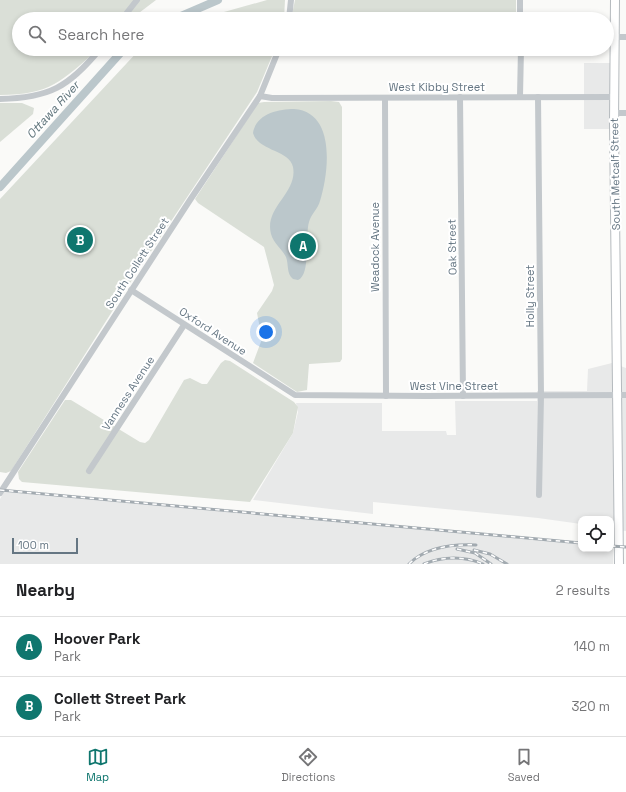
<!DOCTYPE html>
<html lang="en">
<head>
<meta charset="utf-8">
<style>
	:root { --surface:#fff; --page:#f6f6f6; --text:#202124; --muted:#757577; --line:#e0e0e0; --accent:#0f766e }
	body { margin:0; font-family:"Space Grotesk",sans-serif; background:var(--page); color:var(--text) }
	.controls { position:absolute; right:12px; bottom:12px; display:grid; overflow:hidden; border-radius:8px; box-shadow:0 2px 6px #0003 }
	.controls button { width:36px; height:36px; display:grid; place-items:center; padding:0; border:0; border-bottom:1px solid var(--line); background:var(--surface); color:var(--text); font:20px sans-serif }
	.scale { position:absolute; left:12px; bottom:10px; width:66px; box-sizing:border-box; padding-left:4px; border:2px solid #657683; border-top:0; font-size:11px; line-height:14px; white-space:nowrap; color:#657683; -webkit-text-stroke:3px #fff; paint-order:stroke }
	.you { position:absolute; left:266px; top:332px; width:14px; height:14px; margin:-10px; border:3px solid #fff; border-radius:50%; background:#1a73e8; box-shadow:0 0 0 6px #1a73e833 }
	.badge { display:grid; place-items:center; width:26px; height:26px; border-radius:50%; background:var(--accent); color:#fff; font-size:13px; font-weight:700 }
	.pin { position:absolute; translate:-50% -50%; border:2px solid #fff; box-shadow:0 1px 4px #0006 }
	.list { margin:0; padding:0; list-style:none }
	h2 { display:flex; justify-content:space-between; align-items:center; height:52px; margin:0; padding:0 16px; font-size:17px }
	h2 small { font-size:13px; font-weight:400; color:var(--muted) }
	.list li { display:grid; grid-template-columns:26px 1fr auto; gap:12px; align-items:center; box-sizing:border-box; height:60px; padding:0 16px; border-top:1px solid var(--line) }
	.list b { display:block; font-size:15px; white-space:nowrap }
	.list p { margin:0; font-size:13px; white-space:nowrap; color:var(--muted) }
	.list em { font-size:13px; font-style:normal; color:var(--muted) }
	.icon { flex:none; width:22px; height:22px; fill:none; stroke:currentColor; stroke-width:2; stroke-linecap:round; stroke-linejoin:round }
	.map { position:relative; flex:none; width:626px; height:564px; overflow:hidden }
	.search { position:absolute; background:var(--surface); box-shadow:0 2px 6px #0003; left:12px; right:12px; top:12px; height:44px; display:flex; align-items:center; gap:10px; box-sizing:border-box; padding:0 14px; border-radius:22px; color:var(--muted); font-size:15px }
	.sheet { height:172px; background:var(--surface) }
	nav { display:flex; justify-content:space-around; align-items:center; box-sizing:border-box; height:56px; border-top:1px solid var(--line); background:var(--surface); font-size:11px; color:var(--muted) }
	nav a { display:grid; justify-items:center; gap:2px }
	nav .on { color:var(--accent) }
	.map>svg:first-child { display:block }
	.built { fill:#e8e9e9 }
	.green { fill:#dadfd7 }
	.water { fill:#bbc7cb }
	.lines { fill:none; stroke-linecap:round; stroke-linejoin:round }
	.river { stroke:#bbc7cb; stroke-width:8 }
	.major-casing { stroke:#b5babe; stroke-width:10 }
	.minor { stroke:#c3c8cc; stroke-width:6 }
	.major { stroke:#fff; stroke-width:8 }
	.rail-casing { stroke:#a2aab0; stroke-width:3 }
	.rail { stroke:#fff; stroke-width:1.5; stroke-dasharray:4.5; stroke-linecap:butt }
	.labels { text-anchor:middle; stroke-width:4; stroke-linejoin:round; paint-order:stroke }
	.street-label { font-size:11px; fill:#657683; stroke:#fff }
	.water-label { font-size:12px; font-style:italic; fill:#60757c; stroke:#fff }
</style>
</head>
<body>
<div class="map">
<svg width="626" height="564" viewBox="0 0 626 564">
	<rect width="100%" height="100%" fill="#fafaf8"/>
	<g class="built">
		<rect x="584" y="63" width="27" height="66"/>
		<polygon points="612,363 626,368 626,531 611,529 611,519 581,519 581,524 538,518 373,502 373,514 253,500 293,433 298,412 296,403 382,403 382,431 446,431 447,435 456,435 455,401 537,401 537,391 587,391 588,369"/>
		<polygon points="4,492 581,544 581,549 611,549 611,547 613,547 613,564 0,564 0,499"/>
	</g>
	<g class="green">
		<path d="M0 0H156L131 19H19V49H98C62 81 50 95 0 95Z"/>
		<polygon points="267,0 285,0 284,19 199,19"/>
		<polygon points="295,0 516,0 516,19 291,19"/>
		<polygon points="140,49 275,49 257,92 132,280 11,471 6,473 0,472 0,199"/>
		<polygon points="331,101 339,102 342,107 342,359 340,362 309,364 307,390 297,392 253,363 262,339 257,313 272,291 274,285 264,247 198,203 195,199 258,103 264,102"/>
		<polygon points="0,103 22,103 34,108 33,114 0,142"/>
		<polygon points="225,360 230,361 294,402 298,407 293,433 250,502 22,482 19,479 18,472 65,400 71,400 140,442 145,443 149,440 184,380 190,378 202,384 207,384 221,363"/>
	</g>
	<path class="water" d="M294 109C336 112 329 172 320 201 318 209 311 214 309 222 305 234 311 275 298 280L293 279C286 273 289 265 286 257 282 249 274 244 271 234 264 207 298 193 293 167 290 150 258 151 253 133 256 114 278 109 294 109Z"/>
	<g class="lines">
		<g class="river">
			<polyline points="174,19 218,0"/>
			<polyline points="0,187 124,49"/>
		</g>
		<defs>
			<polyline id="major" points="615,0 614,123 619,564"/>
		</defs>
		<use href="#major" class="major-casing"/>
		<g class="minor">
			<polyline points="520,0 520,19"/>
			<polyline points="122,19 137,0"/>
			<polyline points="289,19 291,0"/>
			<polyline points="615,37 626,37"/>
			<polyline points="260,96 272,98 614,97"/>
			<polyline points="520,96 521,49"/>
			<polyline points="460,97 463,396"/>
			<polyline points="538,97 541,396 539,495"/>
			<polyline points="385,98 386,396"/>
			<path d="M0 99C49 98 69 87 100 49"/>
			<polyline points="614,113 626,113"/>
			<polyline points="131,290 295,395 426,396 626,395"/>
			<polyline points="89,471 184,325"/>
			<polyline points="0,493 190,200 260,96 279,49"/>
		</g>
		<use href="#major" class="major"/>
		<defs>
			<g id="rail">
				<polyline points="0,490 581,543"/>
				<polyline points="611,546 626,547"/>
				<polyline points="457,549 475,553 491,564"/>
				<polyline points="474,550 490,554 507,564"/>
				<path d="M409 564C426 547 453 544 476 545"/>
				<path d="M424 564C443 556 465 556 483 564"/>
			</g>
		</defs>
		<use href="#rail" class="rail-casing"/>
		<use href="#rail" class="rail"/>
	</g>
	<g class="labels">
		<g class="street-label">
			<text x="437" y="91">West Kibby Street</text>
			<text transform="translate(615 174) rotate(-91)" y="4">South Metcalf Street</text>
			<text transform="translate(375 247) rotate(-90)" y="4">Weadock Avenue</text>
			<text transform="translate(452 247) rotate(-91)" y="4">Oak Street</text>
			<text transform="translate(137 263) rotate(-57)" y="4">South Collett Street</text>
			<text transform="translate(530 296) rotate(-90)" y="4">Holly Street</text>
			<text transform="translate(213 331) rotate(33)" y="4">Oxford Avenue</text>
			<text x="454" y="390">West Vine Street</text>
			<text transform="translate(128 393) rotate(-57)" y="4">Vanness Avenue</text>
		</g>
		<g class="water-label">
			<text transform="translate(53 110) rotate(-48)" y="4">Ottawa River</text>
		</g>
	</g>
</svg>
<div class="controls">
<button><svg class="icon" aria-label="locate" viewBox="0 0 24 24"><circle cx="12" cy="12" r="6"/><path d="M12 2v4M12 18v4M2 12h4M18 12h4"/></svg></button>
</div>
<div class="scale">100 m</div>
<div class="you"></div>
<div class="pin badge" style="left:303px;top:246px">A</div>
<div class="pin badge" style="left:80px;top:240px">B</div>
<div class="search"><svg class="icon" aria-label="search" viewBox="0 0 24 24"><circle cx="10" cy="10" r="6"/><path d="M15 15l6 6"/></svg>Search here</div>
</div>
<section class="sheet">
<h2>Nearby<small>2 results</small></h2>
<ul class="list">
<li><span class="badge">A</span><div><b>Hoover Park</b><p>Park</p></div><em>140 m</em></li>
<li><span class="badge">B</span><div><b>Collett Street Park</b><p>Park</p></div><em>320 m</em></li>
</ul>
</section>
<nav>
<a class="on"><svg class="icon" aria-label="map" viewBox="0 0 24 24"><path d="M3 6l6-2 6 2 6-2v14l-6 2-6-2-6 2zM9 4v14M15 6v14"/></svg>Map</a>
<a><svg class="icon" aria-label="directions" viewBox="0 0 24 24"><path d="M12 3l9 9-9 9-9-9zM9 14v-3h6M13 9l2 2-2 2"/></svg>Directions</a>
<a><svg class="icon" aria-label="saved" viewBox="0 0 24 24"><path d="M7 4h10v16l-5-4-5 4z"/></svg>Saved</a>
</nav>
</body>
</html>
